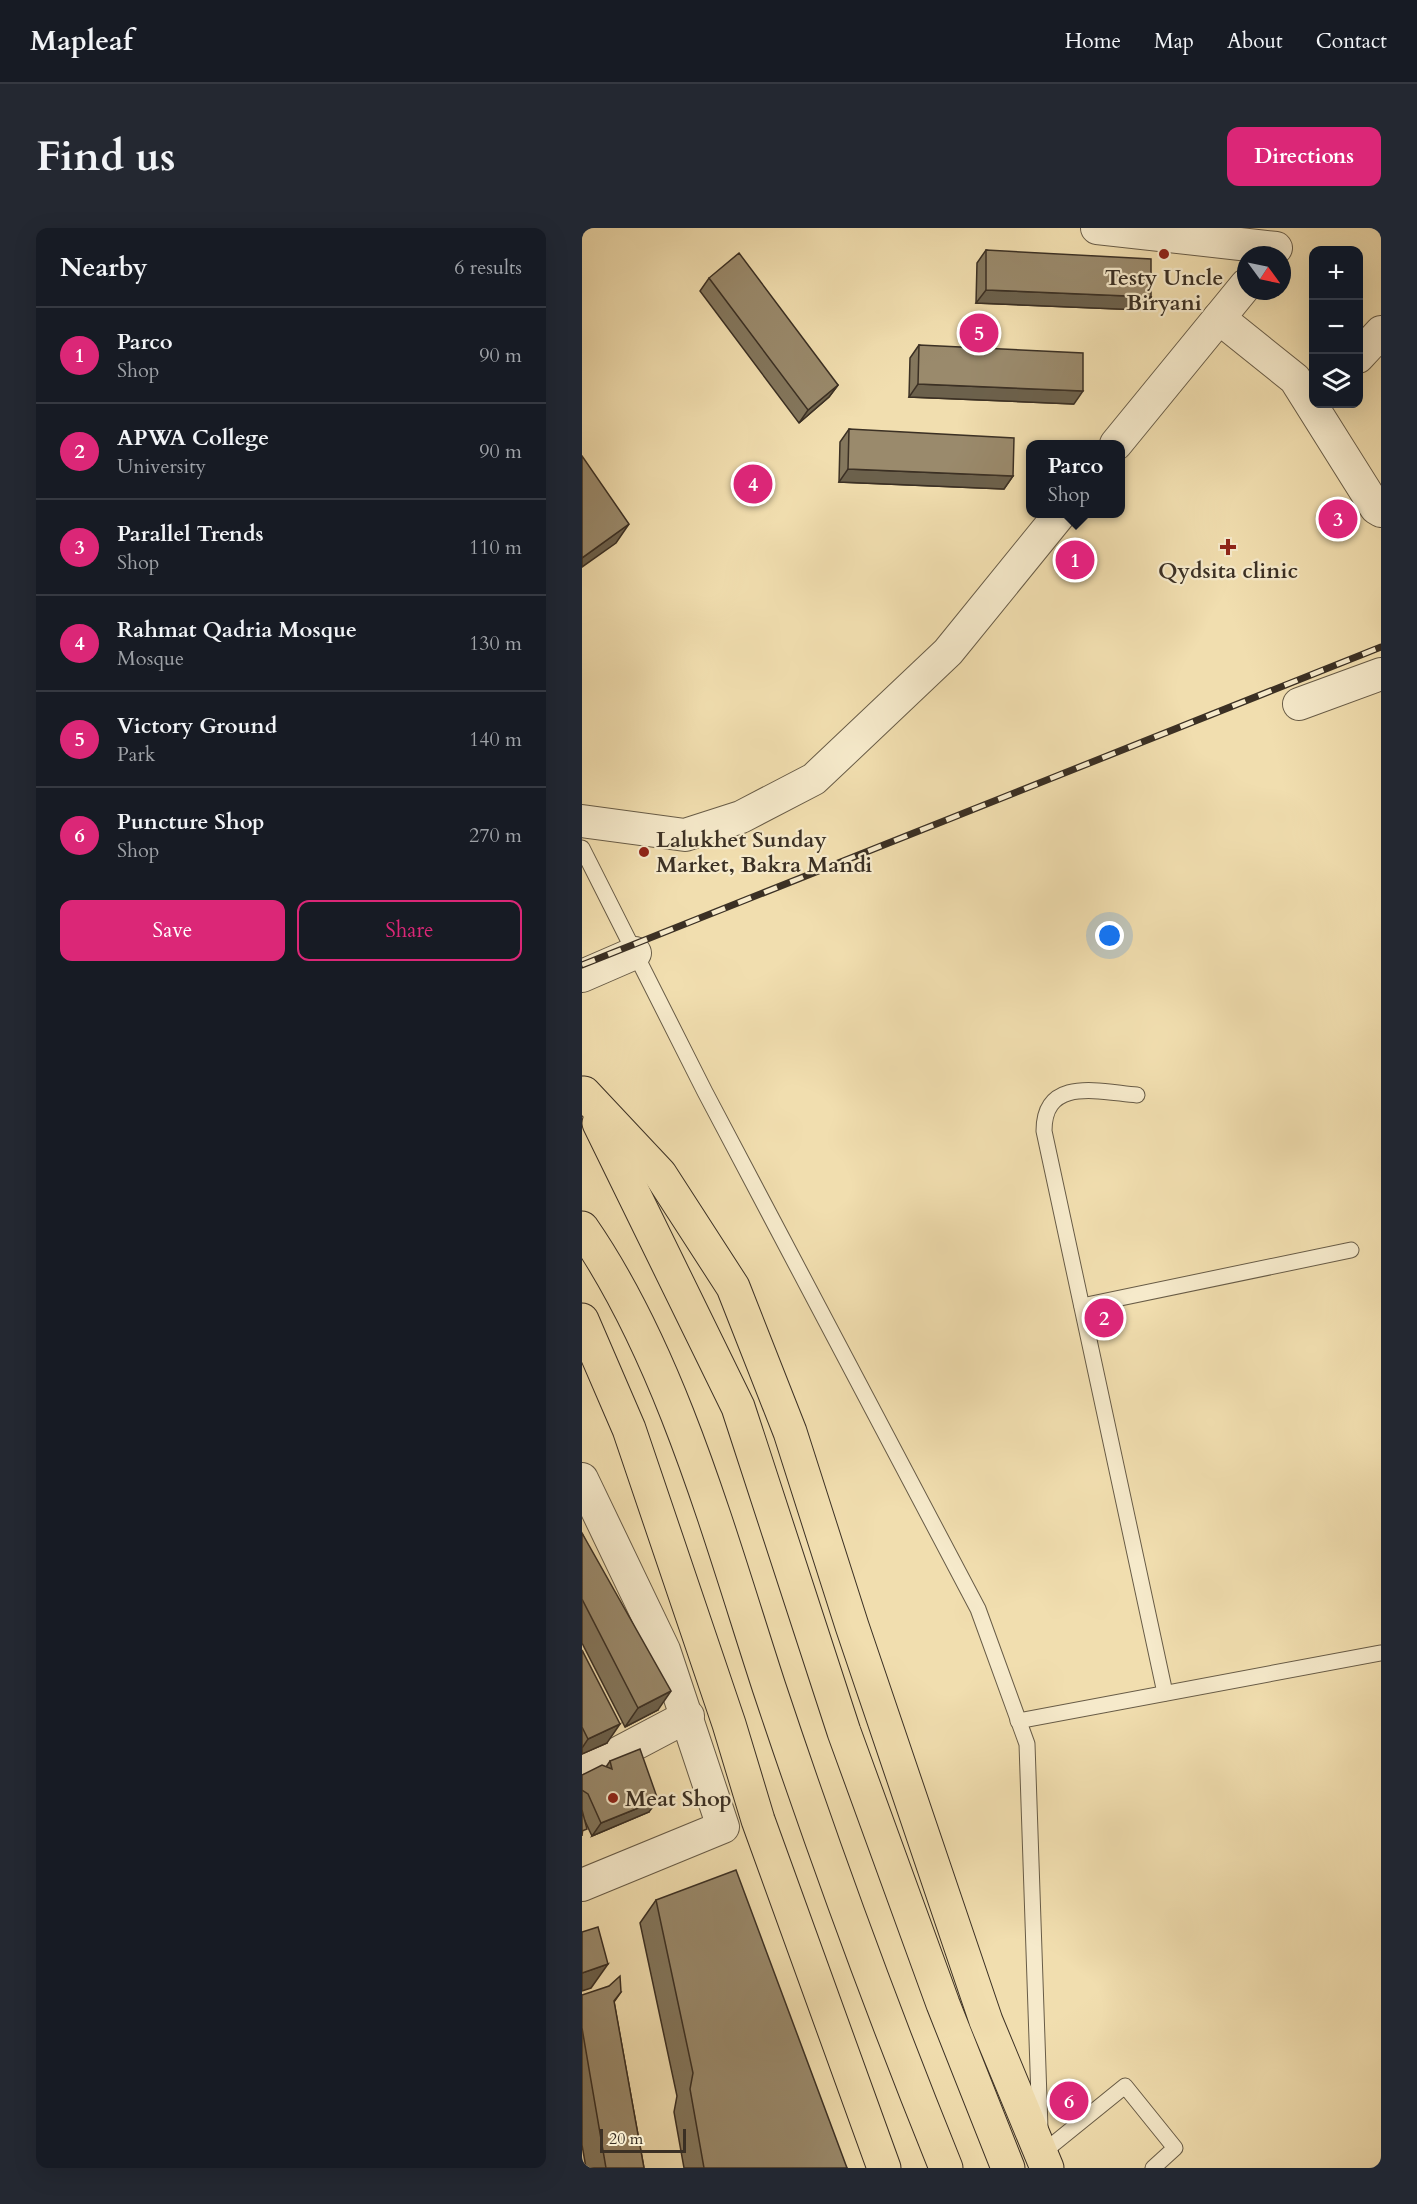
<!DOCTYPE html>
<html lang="en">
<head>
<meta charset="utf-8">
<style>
	:root { --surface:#171b24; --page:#242831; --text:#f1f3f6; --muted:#9ea1a6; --line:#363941; --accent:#db2777 }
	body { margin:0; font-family:Cardo,serif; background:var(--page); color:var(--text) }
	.controls { position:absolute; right:18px; top:18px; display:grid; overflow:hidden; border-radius:12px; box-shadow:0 6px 24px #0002 }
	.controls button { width:54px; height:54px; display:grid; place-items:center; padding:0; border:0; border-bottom:2px solid var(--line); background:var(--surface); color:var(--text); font:30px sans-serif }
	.compass { position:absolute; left:655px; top:18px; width:54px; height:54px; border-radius:50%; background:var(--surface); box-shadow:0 6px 24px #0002; rotate:123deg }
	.scale { position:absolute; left:18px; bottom:15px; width:86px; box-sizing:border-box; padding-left:6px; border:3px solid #3b3024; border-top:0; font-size:16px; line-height:21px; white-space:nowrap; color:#3b3024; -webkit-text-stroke:4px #f6eacb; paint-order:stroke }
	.you { position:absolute; left:528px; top:708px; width:21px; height:21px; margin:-15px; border:4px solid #fff; border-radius:50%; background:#1a73e8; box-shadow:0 0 0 9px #1a73e833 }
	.badge { display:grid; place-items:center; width:39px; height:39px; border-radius:50%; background:var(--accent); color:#fff; font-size:20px; font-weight:700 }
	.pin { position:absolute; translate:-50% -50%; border:3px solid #fff; box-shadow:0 2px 6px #0006 }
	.popup { position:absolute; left:444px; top:212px; width:99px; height:78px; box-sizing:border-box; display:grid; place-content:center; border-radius:12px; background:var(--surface); filter:drop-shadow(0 2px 4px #0005); font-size:20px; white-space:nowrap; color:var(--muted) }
	.popup b { font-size:22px; color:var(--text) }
	.popup::after { content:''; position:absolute; left:50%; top:100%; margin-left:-12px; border:12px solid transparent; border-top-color:var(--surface) }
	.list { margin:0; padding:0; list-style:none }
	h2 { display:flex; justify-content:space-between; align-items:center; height:78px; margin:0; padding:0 24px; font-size:26px }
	h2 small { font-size:20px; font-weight:400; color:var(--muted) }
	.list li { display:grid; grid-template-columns:39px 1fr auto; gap:18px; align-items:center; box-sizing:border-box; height:96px; padding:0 24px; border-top:2px solid var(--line) }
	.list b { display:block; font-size:22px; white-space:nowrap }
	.list p { margin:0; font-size:20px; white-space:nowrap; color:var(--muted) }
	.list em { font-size:20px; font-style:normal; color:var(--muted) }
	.actions { display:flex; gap:12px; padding:18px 24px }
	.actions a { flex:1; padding:14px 0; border:2px solid var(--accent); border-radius:12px; text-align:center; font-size:21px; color:var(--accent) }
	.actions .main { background:var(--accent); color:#fff }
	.icon { flex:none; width:33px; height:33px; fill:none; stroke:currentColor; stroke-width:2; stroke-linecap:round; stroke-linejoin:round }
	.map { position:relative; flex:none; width:799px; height:1940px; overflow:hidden; border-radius:12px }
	header { display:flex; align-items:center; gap:36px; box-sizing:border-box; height:84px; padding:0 30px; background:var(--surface); border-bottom:2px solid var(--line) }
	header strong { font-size:28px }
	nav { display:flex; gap:33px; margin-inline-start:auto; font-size:21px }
	.intro { display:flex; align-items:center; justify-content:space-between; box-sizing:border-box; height:144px; padding:0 36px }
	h1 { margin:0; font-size:42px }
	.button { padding:15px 27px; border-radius:12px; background:var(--accent); color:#fff; font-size:21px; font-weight:700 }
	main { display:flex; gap:36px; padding:0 36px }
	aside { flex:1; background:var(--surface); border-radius:12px; box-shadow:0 6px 24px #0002 }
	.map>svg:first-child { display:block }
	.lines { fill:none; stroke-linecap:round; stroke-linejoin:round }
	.lane-casing { stroke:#685c47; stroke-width:17 }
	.street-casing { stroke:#685c47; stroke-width:34 }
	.highway-casing { stroke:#3b3024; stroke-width:35 }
	.lane { stroke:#f6eacb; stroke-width:15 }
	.street { stroke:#f6eacb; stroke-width:32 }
	.highway { stroke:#f1deaf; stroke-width:33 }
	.rail-casing { stroke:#3b3024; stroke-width:7 }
	.rail { stroke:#f6eacb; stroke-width:4.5; stroke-dasharray:14; stroke-linecap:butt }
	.wall { fill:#84775d; stroke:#3b3024; stroke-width:1.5 }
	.shaded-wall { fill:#6c614c; stroke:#3b3024; stroke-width:1.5 }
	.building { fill:#9a8a6c; stroke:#3b3024; stroke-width:1.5 }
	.poi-dot { fill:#8f2418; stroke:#f6eacb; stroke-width:2 }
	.labels { text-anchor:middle; stroke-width:4.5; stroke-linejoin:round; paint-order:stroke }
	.poi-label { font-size:22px; font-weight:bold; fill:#3b3024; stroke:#f6eacb }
</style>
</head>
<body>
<header>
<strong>Mapleaf</strong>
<nav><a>Home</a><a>Map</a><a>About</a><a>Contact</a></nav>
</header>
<div class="intro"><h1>Find us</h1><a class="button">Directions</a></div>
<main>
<aside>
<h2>Nearby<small>6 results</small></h2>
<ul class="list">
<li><span class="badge">1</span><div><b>Parco</b><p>Shop</p></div><em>90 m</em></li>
<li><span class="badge">2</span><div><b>APWA College</b><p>University</p></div><em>90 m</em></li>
<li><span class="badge">3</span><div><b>Parallel Trends</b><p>Shop</p></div><em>110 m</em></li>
<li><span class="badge">4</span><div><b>Rahmat Qadria Mosque</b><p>Mosque</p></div><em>130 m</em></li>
<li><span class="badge">5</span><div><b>Victory Ground</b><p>Park</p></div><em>140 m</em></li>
<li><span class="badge">6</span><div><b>Puncture Shop</b><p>Shop</p></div><em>270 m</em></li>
</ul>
<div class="actions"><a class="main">Save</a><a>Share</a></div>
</aside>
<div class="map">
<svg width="799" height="1940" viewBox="0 0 799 1940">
	<rect width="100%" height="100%" fill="#f1deaf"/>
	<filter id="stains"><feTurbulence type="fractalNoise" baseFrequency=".00333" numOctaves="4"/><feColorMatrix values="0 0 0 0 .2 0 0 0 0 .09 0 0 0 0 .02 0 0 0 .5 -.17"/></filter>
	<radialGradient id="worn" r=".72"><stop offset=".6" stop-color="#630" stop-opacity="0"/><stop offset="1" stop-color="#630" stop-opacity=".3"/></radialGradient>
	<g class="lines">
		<defs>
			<g id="lane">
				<polyline points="0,620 123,864 396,1381 445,1516 458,1900"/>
				<path d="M555 867C518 864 462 848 462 903L583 1465"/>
				<polyline points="500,1078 769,1022"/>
				<polyline points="436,1493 798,1425"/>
				<polyline points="459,1926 543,1858 593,1920 571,1940"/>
			</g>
			<g id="street">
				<polyline points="515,0 694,20"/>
				<polyline points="637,90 713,151 794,280 799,283"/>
				<polyline points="776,129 799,104"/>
				<polyline points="534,216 664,57"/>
				<polyline points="717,476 799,446"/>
				<polyline points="0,593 103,607 159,589 232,551 366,424 478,286"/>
				<polyline points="0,748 53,725"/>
				<polyline points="0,1251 82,1422 141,1599 0,1657"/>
				<polyline points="0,1544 106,1488"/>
			</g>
			<g id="highway">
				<polyline points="2,865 78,946 151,1059 208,1204 270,1398 404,1793 465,1940"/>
				<polyline points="17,895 156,1179 262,1504 361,1776 426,1940"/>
				<path d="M0 1000C90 1130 138 1309 187 1459 241 1621 300 1782 364 1940"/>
				<polyline points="0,1092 47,1201 147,1496 176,1592 302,1940"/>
			</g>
		</defs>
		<use href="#lane" class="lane-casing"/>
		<use href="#street" class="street-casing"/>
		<use href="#highway" class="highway-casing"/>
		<use href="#lane" class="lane"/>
		<use href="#street" class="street"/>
		<use href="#highway" class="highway"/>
		<defs>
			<polyline id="rail" points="0,737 799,419"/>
		</defs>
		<use href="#rail" class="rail-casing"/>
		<use href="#rail" class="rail"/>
	</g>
	<g class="wall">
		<polygon points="404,22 569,69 560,82 394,75 395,35"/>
		<polygon points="127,50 256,157 247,169 217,195 118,63"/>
		<polygon points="337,117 492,176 327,169 328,130"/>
		<polygon points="267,201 431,248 422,261 257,254 258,214"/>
		<polygon points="0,1305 76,1482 43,1499 0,1415"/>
		<polygon points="0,1422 25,1515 0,1526"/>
		<polygon points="28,1533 67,1584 10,1608 2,1591 0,1608 0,1547 24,1539"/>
		<polygon points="74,1672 265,1940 102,1940 92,1884 95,1868 58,1695"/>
		<polygon points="39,1764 32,1774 62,1940 4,1940 0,1917 0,1767"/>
	</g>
	<g class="shaded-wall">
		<polygon points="404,62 569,69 560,82 394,75"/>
		<polygon points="336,156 501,163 492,176 327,169"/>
		<polygon points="256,157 247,169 217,195 226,182"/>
		<polygon points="266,241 431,248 422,261 257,254"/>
		<polygon points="47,296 34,315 0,339 0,330"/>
		<polygon points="89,1463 76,1482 43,1499 56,1480"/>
		<polygon points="38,1496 25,1515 0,1526 0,1520 6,1511"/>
		<polygon points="76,1572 67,1584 10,1608 19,1595"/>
		<polygon points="26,1736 9,1760 0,1763 0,1745"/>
	</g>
	<g class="building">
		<polygon points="404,22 569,31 569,69 404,62"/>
		<polygon points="157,25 256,157 226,182 127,50"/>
		<polygon points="337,117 501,125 501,163 336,156"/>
		<polygon points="267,201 432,210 431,248 266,241"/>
		<polygon points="0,228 47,296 0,330"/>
		<polygon points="0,1305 89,1463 56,1480 0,1371"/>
		<polygon points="0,1422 38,1496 6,1511 0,1499"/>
		<polygon points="58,1521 76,1572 19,1595 6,1566 0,1562 0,1547 20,1537 30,1541 28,1533"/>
		<polygon points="0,1582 5,1601 0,1603"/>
		<polygon points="154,1642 265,1940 122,1940 108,1861 111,1845 74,1672"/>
		<polygon points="16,1699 26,1736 0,1745 0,1704"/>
		<polygon points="38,1748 39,1764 32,1773 62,1940 24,1940 0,1800 0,1767 27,1758"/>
	</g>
	<g class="poi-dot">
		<circle cx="582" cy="26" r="6"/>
		<path d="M643 310h6v6h6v6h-6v6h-6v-6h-6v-6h6z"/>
		<circle cx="62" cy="624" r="6"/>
		<circle cx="31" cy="1570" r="6"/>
	</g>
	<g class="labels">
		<g class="poi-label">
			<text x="582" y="57">Testy Uncle<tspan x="582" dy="25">Biryani</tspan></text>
			<text x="646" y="350">Qydsita clinic</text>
			<text x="74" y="619" text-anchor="start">Lalukhet Sunday<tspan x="74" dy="25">Market, Bakra Mandi</tspan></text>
			<text x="43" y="1578" text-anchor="start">Meat Shop</text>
		</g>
	</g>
	<rect width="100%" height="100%" filter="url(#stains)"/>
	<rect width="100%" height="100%" fill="url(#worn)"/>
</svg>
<div class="controls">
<button>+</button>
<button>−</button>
<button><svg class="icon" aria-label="layers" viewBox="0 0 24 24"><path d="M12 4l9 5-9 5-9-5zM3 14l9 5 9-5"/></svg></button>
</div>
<svg class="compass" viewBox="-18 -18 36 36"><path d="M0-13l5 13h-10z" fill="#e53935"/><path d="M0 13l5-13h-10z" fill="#9ea1a6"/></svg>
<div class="scale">20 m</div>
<div class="you"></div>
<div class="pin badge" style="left:493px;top:332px">1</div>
<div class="popup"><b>Parco</b>Shop</div>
<div class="pin badge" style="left:522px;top:1090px">2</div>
<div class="pin badge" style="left:756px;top:291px">3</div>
<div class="pin badge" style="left:171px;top:256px">4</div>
<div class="pin badge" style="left:397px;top:105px">5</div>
<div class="pin badge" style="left:487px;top:1873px">6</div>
</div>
</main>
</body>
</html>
